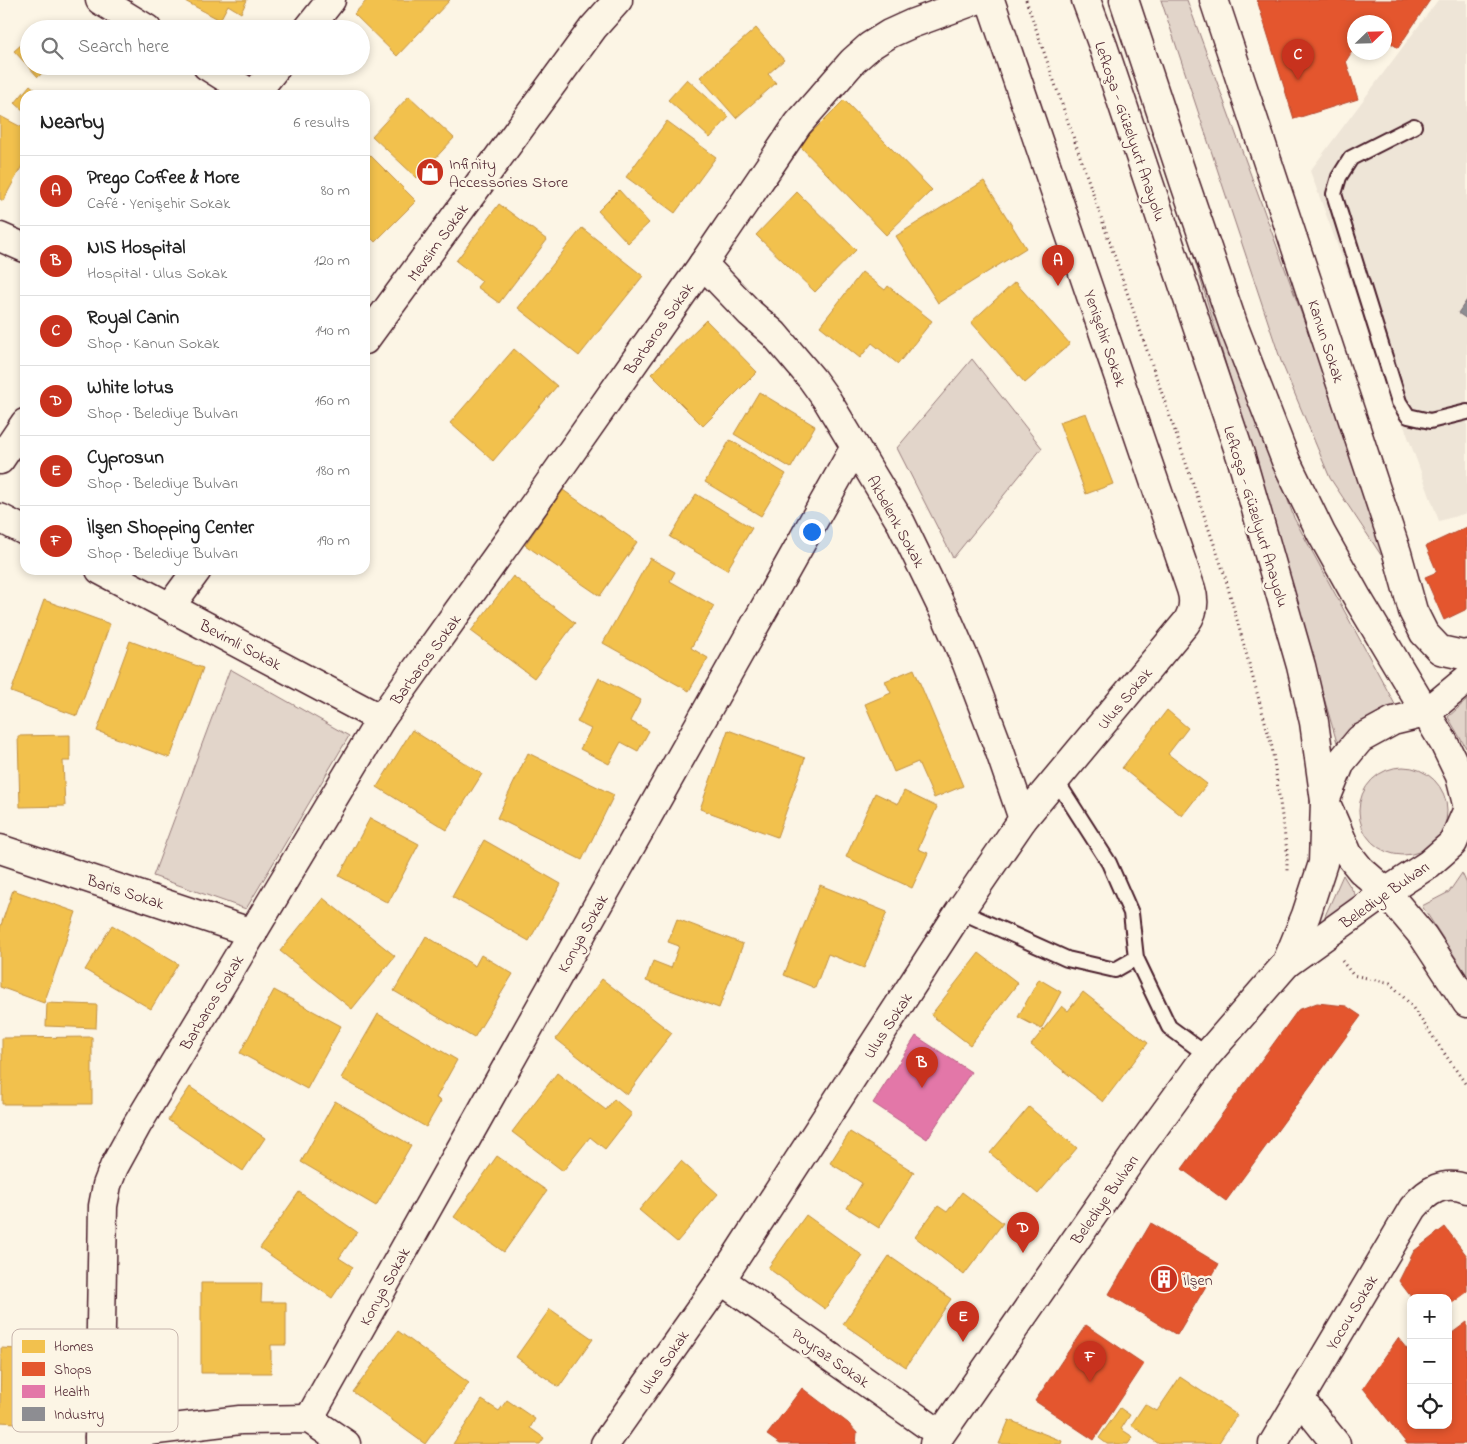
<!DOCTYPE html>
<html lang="en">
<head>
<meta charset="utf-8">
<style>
	:root { --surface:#fff; --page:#f6f6f6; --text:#222; --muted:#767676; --line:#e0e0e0; --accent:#c8321e }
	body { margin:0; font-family:"Indie Flower",sans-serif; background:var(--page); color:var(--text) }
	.controls { position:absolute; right:15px; bottom:15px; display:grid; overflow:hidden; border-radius:10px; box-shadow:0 2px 8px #0003 }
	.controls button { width:45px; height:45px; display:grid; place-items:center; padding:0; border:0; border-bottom:1px solid var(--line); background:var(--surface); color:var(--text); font:25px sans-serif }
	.compass { position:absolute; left:1347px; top:15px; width:45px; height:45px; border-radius:50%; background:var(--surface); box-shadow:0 2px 8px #0003; rotate:67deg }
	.you { position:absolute; left:811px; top:531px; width:18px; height:18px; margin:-12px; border:4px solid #fff; border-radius:50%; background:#1a73e8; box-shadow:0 0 0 8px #1a73e833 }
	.badge { display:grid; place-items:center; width:32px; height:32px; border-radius:50%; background:var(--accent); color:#fff; font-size:16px; font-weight:700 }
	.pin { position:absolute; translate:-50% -41px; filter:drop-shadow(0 1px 2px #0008) }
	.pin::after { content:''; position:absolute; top:26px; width:18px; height:15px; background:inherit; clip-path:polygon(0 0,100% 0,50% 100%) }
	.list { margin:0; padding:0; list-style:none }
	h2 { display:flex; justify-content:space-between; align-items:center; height:65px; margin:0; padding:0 20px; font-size:21px }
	h2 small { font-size:16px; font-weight:400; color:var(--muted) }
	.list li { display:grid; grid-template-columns:32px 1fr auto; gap:15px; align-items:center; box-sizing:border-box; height:70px; padding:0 20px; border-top:1px solid var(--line) }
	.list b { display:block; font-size:19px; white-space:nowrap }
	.list p { margin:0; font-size:16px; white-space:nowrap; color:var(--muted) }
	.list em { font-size:16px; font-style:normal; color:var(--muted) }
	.icon { flex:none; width:28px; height:28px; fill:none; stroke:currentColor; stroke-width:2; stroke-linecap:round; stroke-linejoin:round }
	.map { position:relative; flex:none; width:1467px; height:1444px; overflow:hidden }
	.search { position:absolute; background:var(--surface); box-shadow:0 2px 8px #0003; left:20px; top:20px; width:350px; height:55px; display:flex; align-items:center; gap:12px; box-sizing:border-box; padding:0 18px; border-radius:28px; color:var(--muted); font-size:19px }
	.panel { position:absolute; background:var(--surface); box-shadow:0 2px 8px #0003; left:20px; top:90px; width:350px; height:485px; border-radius:15px }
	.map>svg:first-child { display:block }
	.built { fill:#eee5d7 }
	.green { fill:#e2d5ca; stroke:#967a7a }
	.homes { fill:#f2c14e; stroke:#c09044 }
	.shops { fill:#e4572e; stroke:#b6462d }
	.health { fill:#e377a8; stroke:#b55d82 }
	.industry { fill:#8d8d92; stroke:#796c73 }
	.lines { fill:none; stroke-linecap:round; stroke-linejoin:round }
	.lane-casing { stroke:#4a1f2b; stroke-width:18 }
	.street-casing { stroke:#4a1f2b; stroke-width:31 }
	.secondary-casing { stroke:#4a1f2b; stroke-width:31 }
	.highway-casing { stroke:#4a1f2b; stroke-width:31 }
	.path { stroke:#4a1f2b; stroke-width:3; stroke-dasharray:1 4; stroke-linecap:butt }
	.lane { stroke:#fcf5e5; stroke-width:14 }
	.street { stroke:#fcf5e5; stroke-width:28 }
	.secondary { stroke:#fcf5e5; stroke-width:28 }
	.highway { stroke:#fcf5e5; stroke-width:28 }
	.labels { text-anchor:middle; stroke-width:5; stroke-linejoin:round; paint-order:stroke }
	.street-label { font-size:16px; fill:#4a1f2b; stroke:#fcf5e5 }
	.poi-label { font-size:16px; fill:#4a1f2b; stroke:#fcf5e5; text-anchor:start }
	.key { fill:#fcf5e5; stroke:#c7b5ad; stroke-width:1 }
	.key-label { font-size:14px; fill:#4a1f2b }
</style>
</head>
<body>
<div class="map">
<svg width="1467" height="1444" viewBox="0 0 1467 1444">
	<rect width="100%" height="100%" fill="#fcf5e5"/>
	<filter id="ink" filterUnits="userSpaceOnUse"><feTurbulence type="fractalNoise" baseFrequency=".02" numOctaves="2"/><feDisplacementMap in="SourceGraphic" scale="10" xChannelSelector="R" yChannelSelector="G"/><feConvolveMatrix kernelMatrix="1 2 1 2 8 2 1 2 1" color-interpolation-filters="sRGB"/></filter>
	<g filter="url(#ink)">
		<polygon class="built" points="1438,0 1467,0 1467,513 1439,521 1310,171"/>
		<g class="green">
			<polygon points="1161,0 1187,0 1383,537 1381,555 1330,478 1281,361"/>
			<polygon points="1184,224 1251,392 1294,518 1398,710 1338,746 1272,519"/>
			<polygon points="972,359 1042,448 953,558 897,448"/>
			<polygon points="230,669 349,736 246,909 153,876"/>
			<polygon points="1467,700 1467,744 1466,748 1448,717"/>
			<circle cx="1403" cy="811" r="44"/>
			<polygon points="1462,873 1467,884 1467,975 1422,906 1449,892"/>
			<polygon points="1343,875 1362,906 1310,950"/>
		</g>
		<g class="homes">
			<polygon points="183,0 247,0 241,13 228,5 220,20"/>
			<polygon points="367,0 450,0 397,56 354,14"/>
			<polygon points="61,21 69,29 52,29"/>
			<polygon points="756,28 784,60 768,74 776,83 736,118 700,77"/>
			<polygon points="29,38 29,66 50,66 38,77 14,51"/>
			<polygon points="687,79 729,117 710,138 668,100"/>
			<polygon points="30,85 42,95 25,95 25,112 15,103"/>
			<polygon points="409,96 454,138 417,178 372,136"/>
			<polygon points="844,100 932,190 886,235 799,145"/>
			<polygon points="0,116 25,129 25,160 3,201 0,199"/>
			<polygon points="667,121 716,157 675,213 626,177"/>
			<polygon points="367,152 416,201 375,242 365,232 365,153"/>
			<polygon points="984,181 1026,248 938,303 896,236"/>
			<polygon points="619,190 649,223 628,243 598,211"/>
			<polygon points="797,192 856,250 815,292 756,235"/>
			<polygon points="499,204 547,240 499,303 477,287 482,281 456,261"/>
			<polygon points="582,228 643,276 579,356 518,308"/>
			<polygon points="862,272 885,290 888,286 932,321 898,364 872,343 860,358 820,326"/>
			<polygon points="1015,282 1070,344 1025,383 971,322"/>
			<polygon points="706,320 757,372 703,426 651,374"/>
			<polygon points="514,349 557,386 493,461 450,423"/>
			<polygon points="759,392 815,426 791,468 734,434"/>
			<polygon points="1086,413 1113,484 1086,494 1059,422"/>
			<polygon points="730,440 786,474 761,516 705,482"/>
			<polygon points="563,490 637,542 600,596 525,545"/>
			<polygon points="696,494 752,528 727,570 670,537"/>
			<polygon points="650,558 675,572 670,581 714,606 691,648 708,658 689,691 603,643"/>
			<polygon points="513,576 575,623 534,678 471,631"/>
			<polygon points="44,600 110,624 77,716 11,692"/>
			<polygon points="130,641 203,668 170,758 97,731"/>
			<polygon points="914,669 963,786 934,798 918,762 894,772 865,704 891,693 885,681"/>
			<polygon points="599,678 641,700 630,721 649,731 638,751 621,742 609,764 580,749 591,729 577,722"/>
			<polygon points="1167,710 1188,728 1168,754 1207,784 1182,816 1122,768"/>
			<polygon points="412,730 482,774 447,830 377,787"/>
			<polygon points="728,730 805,758 777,837 700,809"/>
			<polygon points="70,735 70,761 63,761 65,806 20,807 18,736"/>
			<polygon points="528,753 614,795 582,860 497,818"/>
			<polygon points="904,791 937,807 918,849 928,853 912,888 846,857 875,793 898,804"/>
			<polygon points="370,818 419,844 388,903 339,876"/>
			<polygon points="484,840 561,884 529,941 452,897"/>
			<polygon points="820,885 887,912 864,968 828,954 815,988 784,975"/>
			<polygon points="13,890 76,912 44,1003 0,987 0,928"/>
			<polygon points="323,898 395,956 352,1009 280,951"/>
			<polygon points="677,919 743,944 719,1008 646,981 653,961 671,968 679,946 668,942"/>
			<polygon points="112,925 178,964 151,1009 85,970"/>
			<polygon points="426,936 475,966 481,955 513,974 474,1038 394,991"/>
			<polygon points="979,953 1018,983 970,1045 931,1015"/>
			<polygon points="602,979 672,1033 650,1061 651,1062 627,1095 556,1039"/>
			<polygon points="1039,979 1061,992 1041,1029 1018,1017"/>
			<polygon points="274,990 341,1026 307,1089 240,1053"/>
			<polygon points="1083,992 1148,1043 1103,1102 1031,1045 1062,1006 1068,1011"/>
			<polygon points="47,1003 97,1005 96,1028 46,1026"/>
			<polygon points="378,1014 457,1060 436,1098 441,1101 426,1127 341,1078"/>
			<polygon points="92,1037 92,1104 2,1104 2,1038"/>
			<polygon points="557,1073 606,1110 614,1099 632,1114 605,1149 590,1137 563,1171 512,1132"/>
			<polygon points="190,1087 265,1138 243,1171 168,1120"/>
			<polygon points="335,1101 411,1145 376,1206 301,1162"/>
			<polygon points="1029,1107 1077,1148 1038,1194 990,1153"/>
			<polygon points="850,1132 914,1172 879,1228 847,1208 862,1183 830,1163"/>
			<polygon points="497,1156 547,1191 504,1252 454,1217"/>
			<polygon points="681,1161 718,1194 677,1242 639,1210"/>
			<polygon points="299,1192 357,1232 339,1258 353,1267 332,1298 260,1248"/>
			<polygon points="962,1192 1003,1223 964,1275 915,1237 938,1206 947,1212"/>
			<polygon points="806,1215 863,1256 825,1309 768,1268"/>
			<polygon points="889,1256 951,1299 906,1367 843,1324"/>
			<polygon points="201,1283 262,1283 261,1302 286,1302 286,1345 271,1345 271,1373 201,1373"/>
			<polygon points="550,1309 593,1339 559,1387 516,1357"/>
			<polygon points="398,1331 469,1383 425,1444 353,1392"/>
			<polygon points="1,1348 55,1351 51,1425 0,1422"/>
			<polygon points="1180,1377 1237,1415 1218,1444 1159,1444 1131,1425 1145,1404 1157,1411"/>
			<polygon points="482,1400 499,1411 507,1400 535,1419 530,1428 544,1438 540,1444 453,1444"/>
			<polygon points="1120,1408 1130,1415 1121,1429 1133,1437 1128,1444 1107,1444 1099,1438"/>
			<polygon points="1009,1420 1062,1441 1061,1444 999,1444"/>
		</g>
		<g class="shops">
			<polygon points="1257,0 1430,0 1398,48 1384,38 1384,22 1354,22 1354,48 1346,61 1358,99 1294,119"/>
			<polygon points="1467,527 1467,609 1444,620 1425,577 1437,572 1426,546"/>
			<polygon points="1317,1003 1346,1006 1361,1016 1226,1201 1182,1169 1298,1010"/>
			<polygon points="1151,1223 1219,1264 1177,1335 1109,1294"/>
			<polygon points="1445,1227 1467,1256 1467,1292 1448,1306 1448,1298 1412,1298 1399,1281 1414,1251"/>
			<polygon points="1467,1322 1467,1444 1407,1444 1363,1388 1398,1338 1411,1354 1411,1425 1448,1425 1448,1336"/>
			<polygon points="1086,1325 1144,1364 1094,1440 1035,1401"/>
			<polygon points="802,1388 848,1423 857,1433 856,1444 780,1444 767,1435"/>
		</g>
		<polygon class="health" points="916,1036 971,1072 927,1139 873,1103"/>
		<polygon class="industry" points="1467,300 1467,319 1458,313"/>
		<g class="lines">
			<defs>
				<g id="lane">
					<polyline points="1414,126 1351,158 1339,177 1334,194 1399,402 1408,416 1430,421 1467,412"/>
					<polyline points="1056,780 1109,863 1131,913 1136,958 1169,1027 1207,1055"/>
					<polyline points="960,911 1067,959 1115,970 1136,958"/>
				</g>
				<g id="street">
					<polyline points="100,0 147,29"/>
					<polyline points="1214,0 1397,553 1413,611 1424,633 1440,650 1463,655 1467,654"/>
					<polyline points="308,29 331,0"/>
					<polyline points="207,66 253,95"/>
					<polyline points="254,95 277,66"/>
					<polyline points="0,237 25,248"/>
					<polyline points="703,264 750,313 774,334 812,379 827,400 901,523 946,616 967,664 999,749 1023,819"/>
					<polyline points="365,340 593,28 618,0"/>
					<polyline points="0,460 25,423"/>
					<polyline points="0,518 25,531"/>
					<polyline points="100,570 381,719"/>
					<polyline points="170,607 197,570"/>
					<polyline points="0,849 253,933"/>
					<polyline points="721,1280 940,1434"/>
					<polyline points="1300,1399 1336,1444"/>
					<polyline points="309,1419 855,447"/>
					<polyline points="99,1437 240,1420 309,1419 346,1444"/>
					<polyline points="99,1444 103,1206 107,1185 114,1167 137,1125 381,719 536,502 703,264 798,124 853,61 870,46 889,34 911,24 976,0"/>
					<path d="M605 1444 721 1280 960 911 1023 819 1186 623C1194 612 1195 601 1191 589L990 0"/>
					<path d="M1273 1444 1413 1208C1428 1190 1444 1180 1467 1189"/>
				</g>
				<g id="secondary">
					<polyline points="1286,964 1306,915 1323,863 1325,801 1341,762 1360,739 1393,721 1426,713 1467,679"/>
					<polyline points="934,1444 1140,1147 1207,1055 1286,964 1386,892 1429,864 1453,843 1467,811"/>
				</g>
				<g id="highway">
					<polyline points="1086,0 1103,46 1241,457 1301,666 1314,722 1325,801 1348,854 1361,870 1386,892 1423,936 1467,1003"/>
					<polyline points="1124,0 1185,184 1234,327 1286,461 1321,533 1358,599 1444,743 1460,776 1467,804"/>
				</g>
			</defs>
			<use href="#lane" class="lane-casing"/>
			<use href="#street" class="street-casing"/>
			<use href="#secondary" class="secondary-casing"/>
			<use href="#highway" class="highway-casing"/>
			<g class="path">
				<polyline points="1026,0 1224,573 1272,747 1287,851 1287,873"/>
				<polyline points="1342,961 1353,975 1390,983 1411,1005 1467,1086"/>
			</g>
			<use href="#lane" class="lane"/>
			<use href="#street" class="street"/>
			<use href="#secondary" class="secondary"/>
			<use href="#highway" class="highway"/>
		</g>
	</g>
	<defs>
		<symbol id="shop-disc" viewBox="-11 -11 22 22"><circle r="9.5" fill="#c8321e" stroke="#fcf5e5"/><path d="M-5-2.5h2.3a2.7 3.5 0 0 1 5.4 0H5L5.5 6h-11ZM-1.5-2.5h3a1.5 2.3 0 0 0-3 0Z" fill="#fff"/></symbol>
		<symbol id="building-disc" viewBox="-11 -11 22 22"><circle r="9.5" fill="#c8321e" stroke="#fcf5e5"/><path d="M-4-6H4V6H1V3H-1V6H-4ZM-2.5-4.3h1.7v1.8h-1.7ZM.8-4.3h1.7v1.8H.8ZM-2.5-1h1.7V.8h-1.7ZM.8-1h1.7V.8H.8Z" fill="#fff"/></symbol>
	</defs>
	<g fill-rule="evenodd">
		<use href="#shop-disc" x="414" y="156" width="32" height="32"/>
		<use href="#building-disc" x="1148" y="1263" width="32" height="32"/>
	</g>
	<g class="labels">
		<g class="street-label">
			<text transform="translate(1131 131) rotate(71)" y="6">Lefkoşa - Güzelyurt Anayolu</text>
			<text transform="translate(437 242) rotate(-54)" y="6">Mevsim Sokak</text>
			<text transform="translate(658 328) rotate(-55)" y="6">Barbaros Sokak</text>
			<text transform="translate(1106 338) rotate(71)" y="6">Yenişehir Sokak</text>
			<text transform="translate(1327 341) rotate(72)" y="6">Kanun Sokak</text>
			<text transform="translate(1257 516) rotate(73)" y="6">Lefkoşa - Güzelyurt Anayolu</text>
			<text transform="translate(897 521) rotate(61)" y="6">Akbelenk Sokak</text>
			<text transform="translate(241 644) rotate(28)" y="6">Bevimli Sokak</text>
			<text transform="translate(425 659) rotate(-54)" y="6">Barbaros Sokak</text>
			<text transform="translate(1124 698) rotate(-50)" y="6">Ulus Sokak</text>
			<text transform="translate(126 891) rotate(18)" y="6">Baris Sokak</text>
			<text transform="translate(1384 894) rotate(-35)" y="6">Belediye Bulvarı</text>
			<text transform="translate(582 933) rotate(-61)" y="6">Konya Sokak</text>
			<text transform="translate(211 1002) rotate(-59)" y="6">Barbaros Sokak</text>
			<text transform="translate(887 1025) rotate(-57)" y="6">Ulus Sokak</text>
			<text transform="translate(1104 1199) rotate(-55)" y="6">Belediye Bulvarı</text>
			<text transform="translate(384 1286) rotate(-61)" y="6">Konya Sokak</text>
			<text transform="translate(1351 1312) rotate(-59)" y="6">Yocou Sokak</text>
			<text transform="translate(831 1357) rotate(35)" y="6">Poyraz Sokak</text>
			<text transform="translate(663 1362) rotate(-55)" y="6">Ulus Sokak</text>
		</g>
		<g class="poi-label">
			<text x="449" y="169">Infinity<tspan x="449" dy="18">Accessories Store</tspan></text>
			<text x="1183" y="1285">İlşen</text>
		</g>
	</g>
	<rect x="12" y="1329" width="166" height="103" rx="8" class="key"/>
	<rect x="22" y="1340" width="23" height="13" fill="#f2c14e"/>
	<rect x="22" y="1362" width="23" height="14" fill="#e4572e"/>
	<rect x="22" y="1385" width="23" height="13" fill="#e377a8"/>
	<rect x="22" y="1407" width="23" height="14" fill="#8d8d92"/>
	<g class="key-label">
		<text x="54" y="1351">Homes</text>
		<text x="54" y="1374">Shops</text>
		<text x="54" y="1396">Health</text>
		<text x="54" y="1419">Industry</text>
	</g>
</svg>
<div class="controls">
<button>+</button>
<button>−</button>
<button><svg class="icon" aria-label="locate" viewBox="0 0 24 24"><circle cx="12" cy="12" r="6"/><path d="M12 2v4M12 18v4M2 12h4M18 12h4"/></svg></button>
</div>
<svg class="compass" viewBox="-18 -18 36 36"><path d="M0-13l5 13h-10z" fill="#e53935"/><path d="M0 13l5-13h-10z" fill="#767676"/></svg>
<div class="you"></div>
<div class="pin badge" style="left:1058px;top:286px">A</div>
<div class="pin badge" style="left:922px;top:1088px">B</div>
<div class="pin badge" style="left:1298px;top:80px">C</div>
<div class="pin badge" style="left:1023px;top:1253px">D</div>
<div class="pin badge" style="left:963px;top:1342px">E</div>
<div class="pin badge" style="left:1090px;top:1382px">F</div>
<div class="search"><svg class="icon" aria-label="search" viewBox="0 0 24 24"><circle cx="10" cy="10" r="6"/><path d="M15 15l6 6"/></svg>Search here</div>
<section class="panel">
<h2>Nearby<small>6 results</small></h2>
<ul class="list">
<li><span class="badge">A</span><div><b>Prego Coffee &amp; More</b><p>Café · Yenişehir Sokak</p></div><em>80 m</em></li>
<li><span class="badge">B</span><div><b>NIS Hospital</b><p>Hospital · Ulus Sokak</p></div><em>120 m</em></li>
<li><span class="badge">C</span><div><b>Royal Canin</b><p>Shop · Kanun Sokak</p></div><em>140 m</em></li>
<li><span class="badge">D</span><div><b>White lotus</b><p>Shop · Belediye Bulvarı</p></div><em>160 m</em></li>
<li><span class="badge">E</span><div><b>Cyprosun</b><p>Shop · Belediye Bulvarı</p></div><em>180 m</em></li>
<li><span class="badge">F</span><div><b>İlşen Shopping Center</b><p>Shop · Belediye Bulvarı</p></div><em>190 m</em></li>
</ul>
</section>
</div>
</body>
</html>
